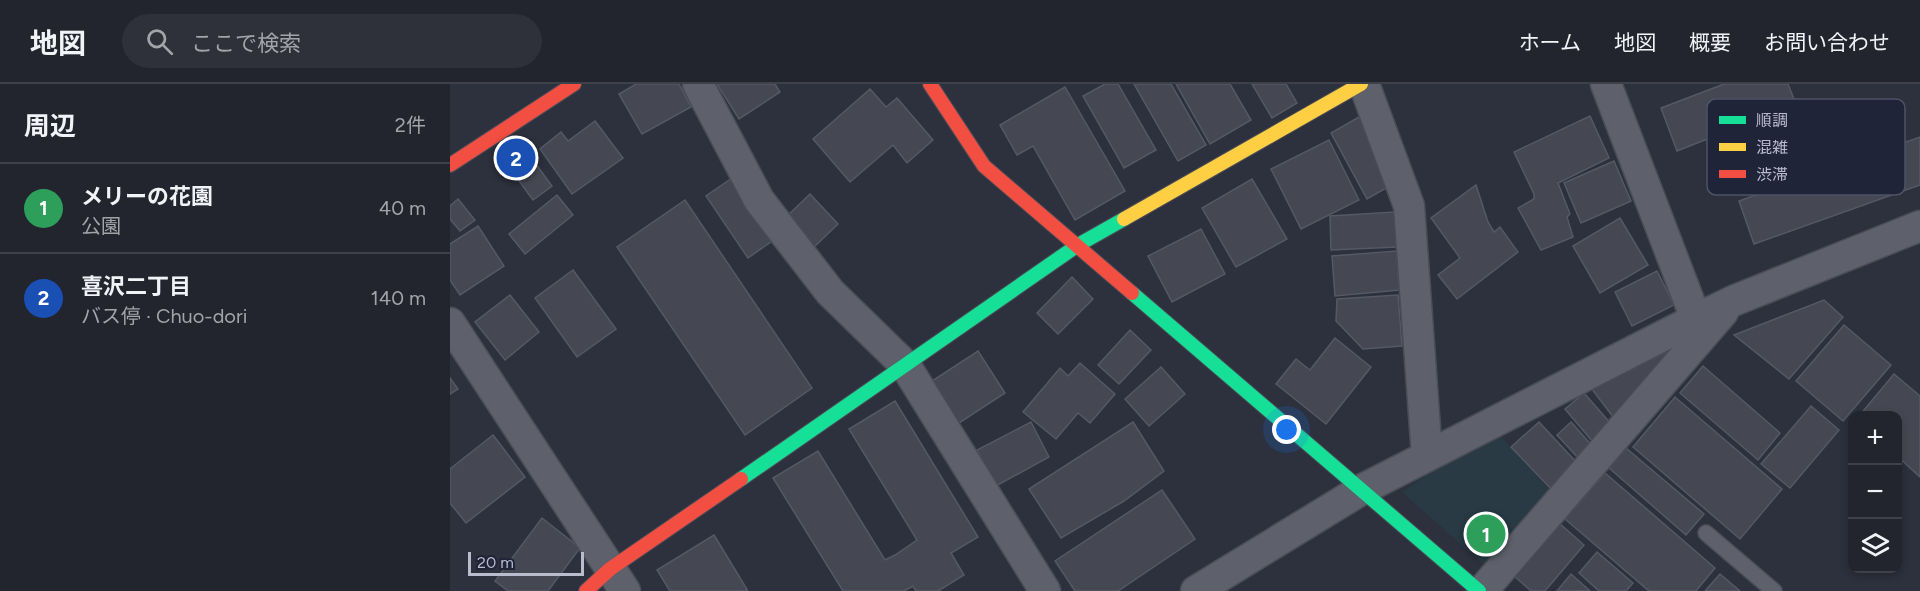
<!DOCTYPE html>
<html lang="ja">
<head>
<meta charset="utf-8">
<style>
	:root { --surface:#22242e; --page:#2e303a; --text:#f1f3f6; --muted:#a2a4aa; --line:#3f414a; --accent:#878b9b }
	body { margin:0; font-family:Figtree,"Noto Sans JP",sans-serif; background:var(--page); color:var(--text) }
	.controls { position:absolute; right:18px; bottom:18px; display:grid; overflow:hidden; border-radius:12px; box-shadow:0 3px 9px #0003 }
	.controls button { width:54px; height:54px; display:grid; place-items:center; padding:0; border:0; border-bottom:2px solid var(--line); background:var(--surface); color:var(--text); font:30px sans-serif }
	.scale { position:absolute; left:18px; bottom:15px; width:116px; box-sizing:border-box; padding-left:6px; border:3px solid #b8bccd; border-top:0; font-size:16px; line-height:21px; white-space:nowrap; color:#b8bccd; -webkit-text-stroke:4px #1f2439; paint-order:stroke }
	.you { position:absolute; left:837px; top:346px; width:21px; height:21px; margin:-15px; border:4px solid #fff; border-radius:50%; background:#1a73e8; box-shadow:0 0 0 9px #1a73e833 }
	.badge { display:grid; place-items:center; width:39px; height:39px; border-radius:50%; background:var(--accent); color:#fff; font-size:20px; font-weight:700 }
	.pin { position:absolute; translate:-50% -50%; border:3px solid #fff; box-shadow:0 2px 6px #0006 }
	.list { margin:0; padding:0; list-style:none }
	h2 { display:flex; justify-content:space-between; align-items:center; height:78px; margin:0; padding:0 24px; font-size:26px }
	h2 small { font-size:20px; font-weight:400; color:var(--muted) }
	.list li { display:grid; grid-template-columns:39px 1fr auto; gap:18px; align-items:center; box-sizing:border-box; height:90px; padding:0 24px; border-top:2px solid var(--line) }
	.list b { display:block; font-size:22px; white-space:nowrap }
	.list p { margin:0; font-size:20px; white-space:nowrap; color:var(--muted) }
	.list em { font-size:20px; font-style:normal; color:var(--muted) }
	.icon { flex:none; width:33px; height:33px; fill:none; stroke:currentColor; stroke-width:2; stroke-linecap:round; stroke-linejoin:round }
	.map { position:relative; flex:none; width:1470px; height:507px; overflow:hidden }
	header { display:flex; align-items:center; gap:36px; box-sizing:border-box; height:84px; padding:0 30px; background:var(--surface); border-bottom:2px solid var(--line) }
	header strong { font-size:28px }
	nav { display:flex; gap:33px; margin-inline-start:auto; font-size:21px }
	.search { width:420px; height:54px; background:var(--page); display:flex; align-items:center; gap:15px; box-sizing:border-box; padding:0 21px; border-radius:33px; color:var(--muted); font-size:22px }
	main { display:flex }
	aside { flex:1; background:var(--surface) }
	.map>svg:first-child { display:block }
	.green { fill:#293a44 }
	.building { fill:#454752; stroke:#555865; stroke-width:1.5 }
	.lines { fill:none; stroke-linecap:round; stroke-linejoin:round }
	.lane-casing { stroke:#4a4c56; stroke-width:18 }
	.street-casing { stroke:#4a4c56; stroke-width:33 }
	.fast-casing { stroke:#4a4c56; stroke-width:16 }
	.slow-casing { stroke:#4a4c56; stroke-width:16 }
	.jam-casing { stroke:#4a4c56; stroke-width:16 }
	.lane { stroke:#5e606b; stroke-width:15 }
	.street { stroke:#5e606b; stroke-width:30 }
	.fast { stroke:#16e098; stroke-width:14 }
	.slow { stroke:#ffcf43; stroke-width:14 }
	.jam { stroke:#f24e42; stroke-width:14 }
	.key { fill:#1f2439; stroke:#4d5265; stroke-width:1.5 }
	.key-label { font-size:16px; fill:#b8bccd }
</style>
</head>
<body>
<header>
<strong>地図</strong>
<div class="search"><svg class="icon" aria-label="search" viewBox="0 0 24 24"><circle cx="10" cy="10" r="6"/><path d="M15 15l6 6"/></svg>ここで検索</div>
<nav><a>ホーム</a><a>地図</a><a>概要</a><a>お問い合わせ</a></nav>
</header>
<main>
<aside>
<h2>周辺<small>2件</small></h2>
<ul class="list">
<li><span class="badge" style="background:#2e9e5b">1</span><div><b>メリーの花園</b><p>公園</p></div><em>40 m</em></li>
<li><span class="badge" style="background:#1a4fb4">2</span><div><b>喜沢二丁目</b><p>バス停 · Chuo-dori</p></div><em>140 m</em></li>
</ul>
</aside>
<div class="map">
<svg width="1470" height="507" viewBox="0 0 1470 507">
	<rect width="100%" height="100%" fill="#2d303d"/>
	<polygon class="green" points="1048,349 1105,412 1041,487 952,408 1002,373"/>
	<g class="building">
		<polygon points="186,0 229,0 241,23 192,50 169,10"/>
		<polygon points="267,0 325,0 330,8 289,35"/>
		<polygon points="655,0 668,0 706,66 674,84 633,12"/>
		<polygon points="684,0 721,0 756,61 728,77"/>
		<polygon points="726,0 780,0 801,36 760,60"/>
		<polygon points="802,0 836,0 847,19 822,34"/>
		<polygon points="1274,0 1338,0 1346,20 1227,67 1211,24"/>
		<polygon points="615,3 675,107 625,136 583,62 567,71 550,41"/>
		<polygon points="420,5 436,23 447,14 483,56 457,79 443,61 400,98 363,55"/>
		<polygon points="914,30 945,99 917,115 881,49"/>
		<polygon points="1140,32 1159,74 1108,99 1120,130 1117,133 1123,153 1091,166 1068,124 1084,115 1084,110 1064,68"/>
		<polygon points="145,37 173,74 122,110 90,65 111,48 118,57"/>
		<polygon points="1470,53 1470,101 1304,160 1289,117"/>
		<polygon points="879,56 909,116 851,145 821,85"/>
		<polygon points="80,72 102,102 83,116 61,86"/>
		<polygon points="1164,77 1181,117 1131,139 1114,99"/>
		<polygon points="282,94 325,155 298,174 256,112"/>
		<polygon points="802,95 837,155 786,183 752,124"/>
		<polygon points="1026,101 1038,138 1044,148 1050,143 1068,168 1007,215 988,191 1010,174 981,134"/>
		<polygon points="360,110 388,140 362,165 333,136"/>
		<polygon points="107,111 123,131 75,170 59,150"/>
		<polygon points="8,115 25,136 10,147 0,135 0,122"/>
		<polygon points="235,116 362,304 295,351 167,163"/>
		<polygon points="945,128 947,163 881,166 880,132"/>
		<polygon points="1170,134 1198,181 1150,209 1123,162"/>
		<polygon points="28,142 54,182 10,211 0,196 0,160"/>
		<polygon points="751,145 775,190 722,218 698,172"/>
		<polygon points="947,167 949,206 885,212 882,172"/>
		<polygon points="123,186 166,245 127,273 85,214"/>
		<polygon points="1207,187 1224,221 1182,242 1165,208"/>
		<polygon points="622,193 643,215 608,250 587,229"/>
		<polygon points="60,211 89,248 55,276 25,238"/>
		<polygon points="948,211 952,262 913,265 886,237 887,215"/>
		<polygon points="1374,216 1393,233 1339,295 1284,251"/>
		<polygon points="1394,241 1441,281 1393,337 1346,297"/>
		<polygon points="680,246 701,266 669,300 648,281"/>
		<polygon points="885,254 921,283 876,340 826,300 846,275 860,286"/>
		<polygon points="1228,256 1164,334 1141,304"/>
		<polygon points="528,267 555,309 506,341 479,299"/>
		<polygon points="630,279 665,310 640,339 628,329 606,355 573,328 610,284 618,292"/>
		<polygon points="1253,282 1330,349 1308,376 1230,309"/>
		<polygon points="711,283 735,310 699,342 675,315"/>
		<polygon points="1444,290 1470,312 1470,393 1448,373 1448,332 1409,332"/>
		<polygon points="0,294 8,305 0,310"/>
		<polygon points="1134,309 1161,340 1142,357 1115,325"/>
		<polygon points="1225,313 1332,405 1290,455 1183,363"/>
		<polygon points="445,317 528,453 501,469 514,491 488,507 466,507 463,502 454,507 393,507 323,394 368,367 435,476 445,471 467,456 399,345"/>
		<polygon points="1361,322 1389,346 1340,404 1311,380"/>
		<polygon points="581,338 599,373 546,402 527,366"/>
		<polygon points="683,338 714,387 674,417 611,454 579,405"/>
		<polygon points="1089,338 1128,380 1101,405 1061,363"/>
		<polygon points="1121,338 1144,364 1130,376 1107,351"/>
		<polygon points="43,351 75,393 16,439 0,419 0,385"/>
		<polygon points="1176,364 1254,430 1236,451 1159,384"/>
		<polygon points="1155,389 1265,484 1246,507 1199,507 1115,435"/>
		<polygon points="712,406 745,455 668,507 625,507 605,477"/>
		<polygon points="92,434 130,464 98,507 58,507 45,497"/>
		<polygon points="1109,439 1134,461 1095,507 1081,507 1064,492"/>
		<polygon points="264,451 298,507 220,507 207,486"/>
		<polygon points="1147,468 1183,499 1176,507 1149,507 1129,489"/>
		<polygon points="1121,490 1140,507 1107,507"/>
		<polygon points="1270,490 1290,507 1255,507"/>
	</g>
	<g class="lines">
		<defs>
			<polyline id="lane" points="1256,449 1324,507"/>
			<g id="street">
				<polyline points="248,0 309,116 380,208 455,281 595,507"/>
				<polyline points="914,0 959,122 977,372"/>
				<polyline points="1156,0 1246,235"/>
				<polyline points="0,239 175,507"/>
				<polyline points="746,507 911,406 1246,235 1283,217 1470,142"/>
				<polyline points="1032,507 1273,228"/>
			</g>
			<g id="fast">
				<polyline points="682,209 1029,507"/>
				<polyline points="291,395 628,161 674,135"/>
			</g>
			<polyline id="slow" points="674,135 911,0"/>
			<g id="jam">
				<polyline points="480,0 534,82 682,209"/>
				<polyline points="0,81 124,0"/>
				<polyline points="136,507 160,485 291,395"/>
			</g>
		</defs>
		<use href="#lane" class="lane-casing"/>
		<use href="#street" class="street-casing"/>
		<use href="#fast" class="fast-casing"/>
		<use href="#slow" class="slow-casing"/>
		<use href="#jam" class="jam-casing"/>
		<use href="#lane" class="lane"/>
		<use href="#street" class="street"/>
		<use href="#fast" class="fast"/>
		<use href="#slow" class="slow"/>
		<use href="#jam" class="jam"/>
	</g>
	<rect x="1257" y="15" width="198" height="96" rx="9" class="key"/>
	<rect x="1269" y="32" width="27" height="8" fill="#16e098"/>
	<rect x="1269" y="59" width="27" height="8" fill="#ffcf43"/>
	<rect x="1269" y="86" width="27" height="8" fill="#f24e42"/>
	<g class="key-label">
		<text x="1306" y="42">順調</text>
		<text x="1306" y="69">混雑</text>
		<text x="1306" y="96">渋滞</text>
	</g>
</svg>
<div class="controls">
<button>+</button>
<button>−</button>
<button><svg class="icon" aria-label="layers" viewBox="0 0 24 24"><path d="M12 4l9 5-9 5-9-5zM3 14l9 5 9-5"/></svg></button>
</div>
<div class="scale">20 m</div>
<div class="you"></div>
<div class="pin badge" style="left:1036px;top:450px;background:#2e9e5b">1</div>
<div class="pin badge" style="left:66px;top:74px;background:#1a4fb4">2</div>
</div>
</main>
</body>
</html>
